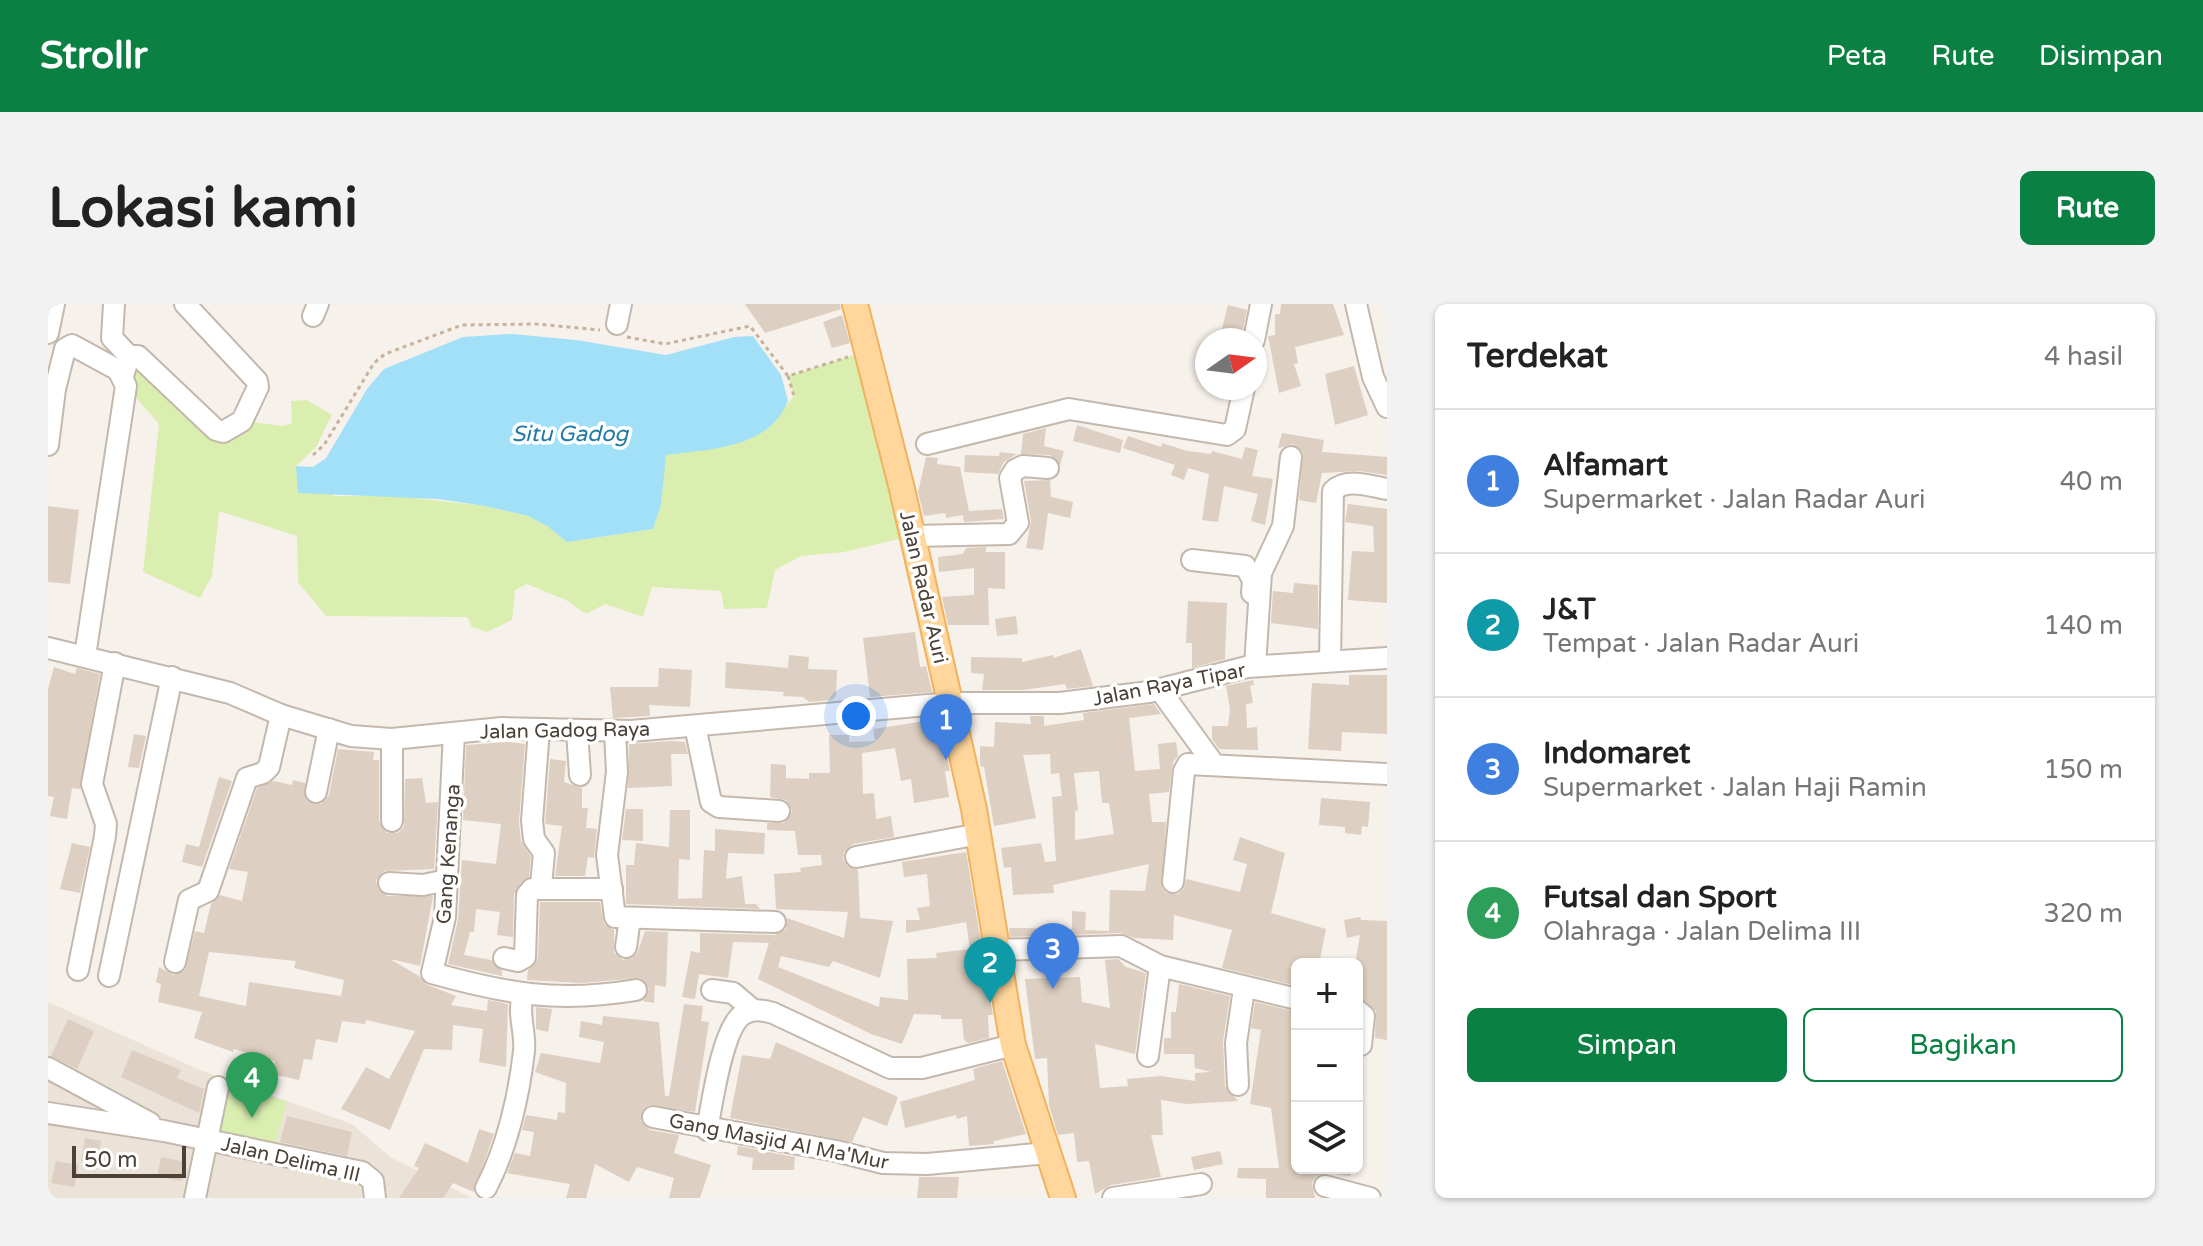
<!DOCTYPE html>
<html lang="id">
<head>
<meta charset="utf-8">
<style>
	:root { --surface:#fff; --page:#f2f2f2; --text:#222; --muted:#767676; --line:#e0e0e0; --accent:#0b8043 }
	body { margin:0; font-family:"Varela Round",sans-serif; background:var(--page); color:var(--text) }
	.controls { position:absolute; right:24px; bottom:24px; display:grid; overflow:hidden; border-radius:12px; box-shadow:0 2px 6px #0004 }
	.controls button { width:72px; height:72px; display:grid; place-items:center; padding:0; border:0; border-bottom:2px solid var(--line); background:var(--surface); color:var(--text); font:40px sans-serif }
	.compass { position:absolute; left:1147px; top:24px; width:72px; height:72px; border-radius:50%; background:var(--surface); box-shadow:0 2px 6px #0004; rotate:76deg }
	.scale { position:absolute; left:24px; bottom:20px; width:114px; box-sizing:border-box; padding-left:8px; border:4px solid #4c4137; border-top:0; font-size:22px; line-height:28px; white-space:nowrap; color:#4c4137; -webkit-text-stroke:6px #fff; paint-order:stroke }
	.you { position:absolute; left:808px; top:412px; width:28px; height:28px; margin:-20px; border:6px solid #fff; border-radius:50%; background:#1a73e8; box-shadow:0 0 0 12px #1a73e833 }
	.badge { display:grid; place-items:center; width:52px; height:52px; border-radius:50%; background:var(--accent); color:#fff; font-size:26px; font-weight:700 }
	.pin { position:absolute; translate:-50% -66px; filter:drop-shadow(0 2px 4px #0008) }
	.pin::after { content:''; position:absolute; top:42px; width:28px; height:24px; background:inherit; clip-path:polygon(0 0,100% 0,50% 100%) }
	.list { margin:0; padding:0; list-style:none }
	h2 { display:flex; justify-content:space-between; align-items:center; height:104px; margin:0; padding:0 32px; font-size:34px }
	h2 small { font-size:26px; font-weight:400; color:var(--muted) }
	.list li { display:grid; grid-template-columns:52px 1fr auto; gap:24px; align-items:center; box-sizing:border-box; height:144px; padding:0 32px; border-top:2px solid var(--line) }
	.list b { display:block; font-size:30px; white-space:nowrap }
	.list p { margin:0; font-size:26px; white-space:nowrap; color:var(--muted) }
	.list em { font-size:26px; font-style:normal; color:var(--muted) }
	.actions { display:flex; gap:16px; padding:24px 32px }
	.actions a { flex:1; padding:18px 0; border:2px solid var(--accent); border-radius:12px; text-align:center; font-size:28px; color:var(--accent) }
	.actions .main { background:var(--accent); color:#fff }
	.icon { flex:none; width:44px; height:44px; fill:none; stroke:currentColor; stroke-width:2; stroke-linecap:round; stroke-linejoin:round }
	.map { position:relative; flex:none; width:1339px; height:894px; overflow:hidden; border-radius:12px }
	header { display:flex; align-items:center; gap:48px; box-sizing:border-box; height:112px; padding:0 40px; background:var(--accent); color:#fff }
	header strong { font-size:38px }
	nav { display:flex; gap:44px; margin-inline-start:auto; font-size:28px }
	.intro { display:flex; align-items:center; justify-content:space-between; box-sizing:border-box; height:192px; padding:0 48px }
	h1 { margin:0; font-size:56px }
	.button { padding:20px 36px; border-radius:12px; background:var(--accent); color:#fff; font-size:28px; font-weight:700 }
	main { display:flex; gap:48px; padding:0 48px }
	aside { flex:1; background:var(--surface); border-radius:12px; box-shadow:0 2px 6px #0004 }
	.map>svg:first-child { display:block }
	.residential { fill:#ebe3d8 }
	.green { fill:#daeeb0 }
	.water { fill:#a2e0f8 }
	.building { fill:#ddcfc1; fill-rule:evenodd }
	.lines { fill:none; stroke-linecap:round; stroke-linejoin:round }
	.minor-casing { stroke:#c4b8ac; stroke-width:24 }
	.major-casing { stroke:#f1b25e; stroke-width:28 }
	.path { stroke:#c7b29b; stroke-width:3; stroke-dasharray:4 4; stroke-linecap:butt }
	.minor { stroke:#fff; stroke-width:20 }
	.major { stroke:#ffd69b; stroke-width:24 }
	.labels { text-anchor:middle; stroke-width:7; stroke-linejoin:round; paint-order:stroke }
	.street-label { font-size:20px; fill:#4c4137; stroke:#fff }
	.water-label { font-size:22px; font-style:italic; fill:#1f7ba1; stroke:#fff }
</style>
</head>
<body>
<header>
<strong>Strollr</strong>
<nav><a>Peta</a><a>Rute</a><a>Disimpan</a></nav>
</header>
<div class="intro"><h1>Lokasi kami</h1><a class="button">Rute</a></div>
<main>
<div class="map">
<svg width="1339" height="894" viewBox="0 0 1339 894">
	<rect width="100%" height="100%" fill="#f7f1eb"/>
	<polygon class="residential" points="0,698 154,767 304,820 342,853 424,894 0,894"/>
	<g class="green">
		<polygon points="819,47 864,232 796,248 753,252 727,266 719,304 676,305 673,287 604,283 595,313 557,300 538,310 518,296 479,280 467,286 464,316 439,328 424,323 419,313 278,312 250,278 249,232 171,207 164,272 152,294 95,268 111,120 78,82 81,52 168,126 194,117 235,122 244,119 243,97 259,96 284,111 268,143 248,162 287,192 349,192 437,202 480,212 499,222 519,238 605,225 613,201 617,151 702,135 720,124 746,92 740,72"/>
		<polygon points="179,782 239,797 227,840 170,831"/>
	</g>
	<path class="water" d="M464 30 528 36 618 51 686 33 705 32 733 71 740 97C721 145 661 145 618 151L613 201 605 225 519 238 499 222 480 212 437 202 390 195 250 189 248 162 265 163 278 154 319 85 336 65 415 33Z"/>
	<g class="building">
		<polygon points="697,0 792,0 793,5 717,29"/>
		<polygon points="1233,0 1285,0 1296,31 1247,43 1250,59 1246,60 1253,82 1231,89 1220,32 1227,31 1227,10 1232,10"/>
		<polygon points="1180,1 1199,6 1193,36 1171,36"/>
		<polygon points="794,11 802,39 784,44 775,18"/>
		<polygon points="1306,62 1320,111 1287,121 1277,70"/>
		<polygon points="1029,121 1075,136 1072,149 1025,137"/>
		<polygon points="998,124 996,142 1016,147 1012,161 1002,151 973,150 975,130"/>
		<polygon points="1234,129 1276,136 1274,148 1339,153 1339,171 1311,167 1274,169 1268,199 1251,196 1255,149 1245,140 1230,144"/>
		<polygon points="1080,132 1113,143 1114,139 1139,147 1163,150 1164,147 1194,155 1197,143 1210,146 1204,172 1225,175 1217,221 1203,217 1210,190 1176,182 1170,218 1154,216 1161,170 1140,164 1136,176 1123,171 1127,161 1075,144"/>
		<polygon points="952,148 969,150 956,158 950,170 916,168 917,151 951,152"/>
		<polygon points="878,153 890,154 889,160 912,163 921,207 954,205 956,215 916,218 915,211 898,214 897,209 876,212 870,188"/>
		<polygon points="1002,176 1003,193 1025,198 1022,214 1000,209 995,246 978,244 983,217 976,177"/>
		<polygon points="1300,200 1339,205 1339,299 1300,296 1304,247 1326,248 1325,222 1297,218"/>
		<polygon points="0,202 31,206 22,280 0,278"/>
		<polygon points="938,243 938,248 957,248 957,285 940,284 941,321 900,321 894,293 926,291 926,264 891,268 890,253 915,250 918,244"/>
		<polygon points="1246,279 1270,281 1270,325 1223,319 1225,287 1245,289"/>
		<polygon points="1140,297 1179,299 1177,355 1144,364 1144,339 1138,339"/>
		<polygon points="968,312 970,330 949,332 947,315"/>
		<polygon points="867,328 872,363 878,362 884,388 822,393 815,334"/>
		<polygon points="1033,345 1045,382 1019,385 1017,380 975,386 934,386 936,370 923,369 923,353 974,354 974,358 1005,351 1005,354"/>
		<polygon points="741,351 761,353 760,365 789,366 788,392 784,396 761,398 755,393 735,392 736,388 677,384 678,358 740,364"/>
		<polygon points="6,363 27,370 29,364 52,370 32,485 24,484 19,515 2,512 6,493 0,492 0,385"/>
		<polygon points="611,364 644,366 642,403 601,401 602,412 565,414 562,383 610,383"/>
		<polygon points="1301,371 1339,371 1339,430 1294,428 1293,447 1260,445 1264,379 1301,381"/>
		<polygon points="1205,376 1206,381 1202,382 1205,399 1198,400 1199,424 1209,423 1210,446 1171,445 1164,435 1164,422 1180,422 1182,405 1178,382"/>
		<path d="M1106 400 1113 410 1081 414 1087 467 1112 465 1110 440 1128 438 1130 452 1125 458 1121 488 1101 490 1104 518H1118L1114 584 1118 589 1130 590 1136 585 1138 575 1192 588 1199 560 1185 556 1192 533 1237 549 1223 609 1278 625 1271 660H1249V682L1174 664 1184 626 1126 611 1125 636 1086 634 1073 629 962 633 961 624 1024 625V607L1038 608 1037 626 1061 627 1062 586 1097 587 1101 560 1005 581 1006 589 965 591 963 563 956 564 953 544 993 539 997 558 1008 557 1004 493 1014 492 1011 469 1003 470 1002 450 975 451 988 514 946 522 936 463 932 462V442L946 443 947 418 983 420 982 412H996V422L1036 416 1035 409ZM1051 467 1054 499H1061L1066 530 1027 536V507L1030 506 1026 469Z"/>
		<polygon points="890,415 902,467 897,467 901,493 866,499 863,475 853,477 847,444 814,449 815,490 826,489 828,515 843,512 846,533 805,540 796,548 795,555 799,562 810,566 812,614 845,617 832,674 785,657 781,663 733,652 730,663 831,703 832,693 860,696 859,655 889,654 888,649 922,645 918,618 858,629 858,616 872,616 869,604 882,602 879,570 856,573 854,558 918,548 945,711 940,711 941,734 920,739 916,736 914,715 893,715 893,711 866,710 854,740 823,730 710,675 721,639 685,638 680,674 651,670 647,695 634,693 643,647 652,649 652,629 727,631 738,625 739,614 796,634 800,608 728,605 726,570 753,568 752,564 774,561 773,551 750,551 747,527 719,526 719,519 736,519 744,507 738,496 722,493 723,460 738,461 738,474 761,475 761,469 782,469 781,431 801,431 801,438 827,437 825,425"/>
		<polygon points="86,430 98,432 91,464 80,463"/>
		<polygon points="623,437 637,438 640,450 623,450 624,482 580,484 581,440"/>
		<polygon points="460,438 477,440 471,518 473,537 483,553 481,573 466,590 465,633 449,631 452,608 428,605 426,628 422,628 416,651 443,656 454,667 454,672 400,660 410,616 414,556 448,560 453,520 415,516 418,441"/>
		<path d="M290 445 326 448 325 456H331V517L338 529H350L356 523 357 475 374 474 378 499 390 498 386 565 336 567 328 577 330 585 339 592H385L372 662 342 655 371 672 380 681 408 692 403 701 439 707 440 696 460 700 458 763 431 758 435 725 405 721 404 746 376 745 342 826 293 805 318 763 341 775 367 727 318 716 317 720 294 717 289 739 268 735 264 756 256 755 251 776 224 770 227 757 186 745 185 748 146 734 154 708 110 698 113 680 108 678 111 663 125 671 137 666 147 627 156 629 163 600 172 591 194 597 200 568 181 565 209 484 226 477 244 481 245 476 257 479 259 497 273 500 281 491ZM161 648 248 657 246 664 296 676 293 692 201 678 198 702 151 692Z"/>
		<polygon points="502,455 518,457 516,478 534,484 534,504 540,504 538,524 549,525 546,554 540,553 537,572 507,572 514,522 497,520"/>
		<polygon points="171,473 184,477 154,563 134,558 138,540 151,543"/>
		<polygon points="1273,494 1322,498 1320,523 1314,522 1313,531 1297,529 1297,523 1271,521"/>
		<polygon points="578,505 595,505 595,537 574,536"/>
		<polygon points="622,506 642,506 642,556 631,555 630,595 654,594 656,546 667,547 667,525 717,529 716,550 680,549 678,575 694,572 697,600 708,600 712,605 578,600 578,561 586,561 588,539 621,543"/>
		<polygon points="24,539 42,543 32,589 12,585"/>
		<polygon points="492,598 552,598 556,620 566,626 566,649 575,656 589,650 597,627 620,628 618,683 607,681 606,699 595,697 601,685 592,674 534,679 479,676 480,666 490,654"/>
		<polygon points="1312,613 1313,616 1339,617 1339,736 1327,734 1328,707 1309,693 1307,660 1312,631 1299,634 1296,616"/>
		<polygon points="1070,655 1078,663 1098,669 1087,750 1047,740 1052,784 1080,782 1079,775 1113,772 1147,777 1147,769 1163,768 1147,764 1146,750 1116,750 1116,734 1123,734 1123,708 1128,708 1131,680 1182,692 1175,737 1177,782 1190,797 1139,800 1113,796 1115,831 1103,831 1113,873 1063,881 1047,890 1041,857 1029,858 1026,829 1010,831 1001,801 999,754 987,755 977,675 1032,673 1034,698 1062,704 1057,656"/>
		<polygon points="1207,698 1249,708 1246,815 1249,864 1302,864 1302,872 1280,869 1268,872 1264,879 1267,894 1218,894 1218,875 1189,874 1190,864 1231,864 1223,804 1202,800 1213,726 1203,724"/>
		<polygon points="636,700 655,702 653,717 661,718 647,808 601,801 595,805 593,817 602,826 631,831 626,849 663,861 652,894 621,894 626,874 589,863 581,878 547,860 538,894 518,894 522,880 459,869 467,849 482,852 486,828 474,826 478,811 509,816 510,808 517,809 518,779 487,768 493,749 552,759 556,738 531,733 533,717 554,721 555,712 611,718 617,792 621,792"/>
		<polygon points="488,703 504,705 500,728 488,725"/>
		<polygon points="20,715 46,727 29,765 3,752"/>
		<polygon points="728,738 850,793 839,822 815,813 804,838 682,814 694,751 722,755"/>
		<polygon points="84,746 133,766 129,774 156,785 151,809 73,773"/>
		<polygon points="954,757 978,830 946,837 946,840 921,842 919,812 909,815 908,811 857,824 852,798 927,776 925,765"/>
		<polygon points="239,812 304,828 299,852 232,838"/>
		<polygon points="431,825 446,830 426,888 405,879 395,894 351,894 371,864 366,862 377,839 420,859"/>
		<polygon points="37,834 53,837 49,860 33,857"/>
		<polygon points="690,842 747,853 746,866 704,866 705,854 689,851"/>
		<polygon points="1172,847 1175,860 1146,866 1143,853"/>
		<polygon points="113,853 138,858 134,877 109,873"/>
		<polygon points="8,857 31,861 26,883 3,879"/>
		<polygon points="871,873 911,873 909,894 869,894"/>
	</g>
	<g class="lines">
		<defs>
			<g id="minor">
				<polyline points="66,0 64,34 81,52"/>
				<polyline points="1308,0 1325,73 1339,103"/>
				<polyline points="265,12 270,0"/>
				<polyline points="569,20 573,0"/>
				<polyline points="0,29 6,0"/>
				<polyline points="1206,36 1213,0"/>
				<polyline points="75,72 81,52 90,52 168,126 175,128 194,117 210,83 209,77 137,0"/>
				<polyline points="879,140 1021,105 1179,131 1187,125 1196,84"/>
				<polyline points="0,141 7,85 17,45 24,41 70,66 78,82 37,352"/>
				<polyline points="864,232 961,230 970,219 962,174 967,166 975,162 1000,164"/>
				<polyline points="1144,256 1197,262 1205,276 1204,289"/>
				<polyline points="0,344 182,389 233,411 303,432 344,435 454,424 583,427 903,399 1012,399 1101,388 1199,363 1339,354"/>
				<path d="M1282 356 1285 187C1298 173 1322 182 1339 185"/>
				<polyline points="1207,362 1213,269 1235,222 1243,153"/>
				<polyline points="1112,386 1165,459"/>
				<polyline points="647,422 663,498 671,503 731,507"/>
				<polyline points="491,425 484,517 486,535 496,549 493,582"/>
				<polyline points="529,427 532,471"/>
				<polyline points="567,428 569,468 559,551 567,613 727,618"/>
				<path d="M406 429 397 613 384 669C459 690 511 699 588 686"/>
				<polyline points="268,488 281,425"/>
				<polyline points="344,517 344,435"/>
				<polyline points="808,553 931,530"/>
				<polyline points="1125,578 1136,467 1140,460 1339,470"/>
				<polyline points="341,579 375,581 399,576"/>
				<polyline points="578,643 582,614"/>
				<polyline points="949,646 1073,642 1112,662 1249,695"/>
				<polyline points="456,654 470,657 477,653 479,591 484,585 564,585"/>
				<polyline points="127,658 141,596 160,587 199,474 215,469 221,463 233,411"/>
				<polyline points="30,666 57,532 58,520 44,480 67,359"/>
				<polyline points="61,672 124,373"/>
				<polyline points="664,686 685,689 705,706"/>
				<polyline points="1309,706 1316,712 1313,741"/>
				<polyline points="1100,752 1112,662"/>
				<polyline points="0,764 102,819"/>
				<polyline points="1190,781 1188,739 1196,685"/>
				<polyline points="0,809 116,827 314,868 325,877 327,894"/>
				<polyline points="605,813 788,847 835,859 879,860 1000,849"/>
				<path d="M659 826C664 800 674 726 694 711 704 704 714 706 725 709L842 764H874L965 741"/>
				<polyline points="1277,882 1322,894"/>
				<path d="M438 884C459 844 471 792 476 747 478 728 469 709 475 692"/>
				<polyline points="147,894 170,783"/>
				<polyline points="1065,894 1153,880"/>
			</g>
			<polyline id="major" points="807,0 854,185 926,505 965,741 1015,894"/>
		</defs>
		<use href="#minor" class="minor-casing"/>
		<use href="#major" class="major-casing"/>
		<g class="path">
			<polyline points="579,33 617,40 702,22 740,72 800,53"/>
			<polyline points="740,72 746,92"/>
			<polyline points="265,151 276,141 326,59 337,50 414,21 489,20 552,26"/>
		</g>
		<use href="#minor" class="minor"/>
		<use href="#major" class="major"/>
	</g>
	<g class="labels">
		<g class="street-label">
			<text transform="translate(876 283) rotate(77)" y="7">Jalan Radar Auri</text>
			<text transform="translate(1121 380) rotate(-11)" y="7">Jalan Raya Tipar</text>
			<text transform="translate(517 426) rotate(-1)" y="7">Jalan Gadog Raya</text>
			<text transform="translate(400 550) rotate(-86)" y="7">Gang Kenanga</text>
			<text transform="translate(731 837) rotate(11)" y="7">Gang Masjid Al Ma'Mur</text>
			<text transform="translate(243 855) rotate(13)" y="7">Jalan Delima III</text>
		</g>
		<g class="water-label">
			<text x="522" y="137">Situ Gadog</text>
		</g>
	</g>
</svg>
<div class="controls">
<button>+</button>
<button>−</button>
<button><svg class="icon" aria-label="layers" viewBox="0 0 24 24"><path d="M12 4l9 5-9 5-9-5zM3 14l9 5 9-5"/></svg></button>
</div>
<svg class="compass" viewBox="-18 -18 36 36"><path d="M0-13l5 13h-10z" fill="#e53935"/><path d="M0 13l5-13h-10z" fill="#767676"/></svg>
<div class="scale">50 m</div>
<div class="you"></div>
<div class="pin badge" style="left:898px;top:456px;background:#3f7fe0">1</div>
<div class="pin badge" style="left:942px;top:699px;background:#0f9aa8">2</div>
<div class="pin badge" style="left:1005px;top:685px;background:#3f7fe0">3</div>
<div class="pin badge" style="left:204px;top:814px;background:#2e9e5b">4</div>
</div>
<aside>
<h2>Terdekat<small>4 hasil</small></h2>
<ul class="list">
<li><span class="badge" style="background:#3f7fe0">1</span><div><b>Alfamart</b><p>Supermarket · Jalan Radar Auri</p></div><em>40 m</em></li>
<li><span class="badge" style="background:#0f9aa8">2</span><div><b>J&amp;T</b><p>Tempat · Jalan Radar Auri</p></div><em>140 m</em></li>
<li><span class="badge" style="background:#3f7fe0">3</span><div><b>Indomaret</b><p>Supermarket · Jalan Haji Ramin</p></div><em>150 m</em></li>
<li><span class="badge" style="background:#2e9e5b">4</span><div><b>Futsal dan Sport</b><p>Olahraga · Jalan Delima III</p></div><em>320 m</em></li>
</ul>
<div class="actions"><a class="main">Simpan</a><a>Bagikan</a></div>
</aside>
</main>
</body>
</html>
